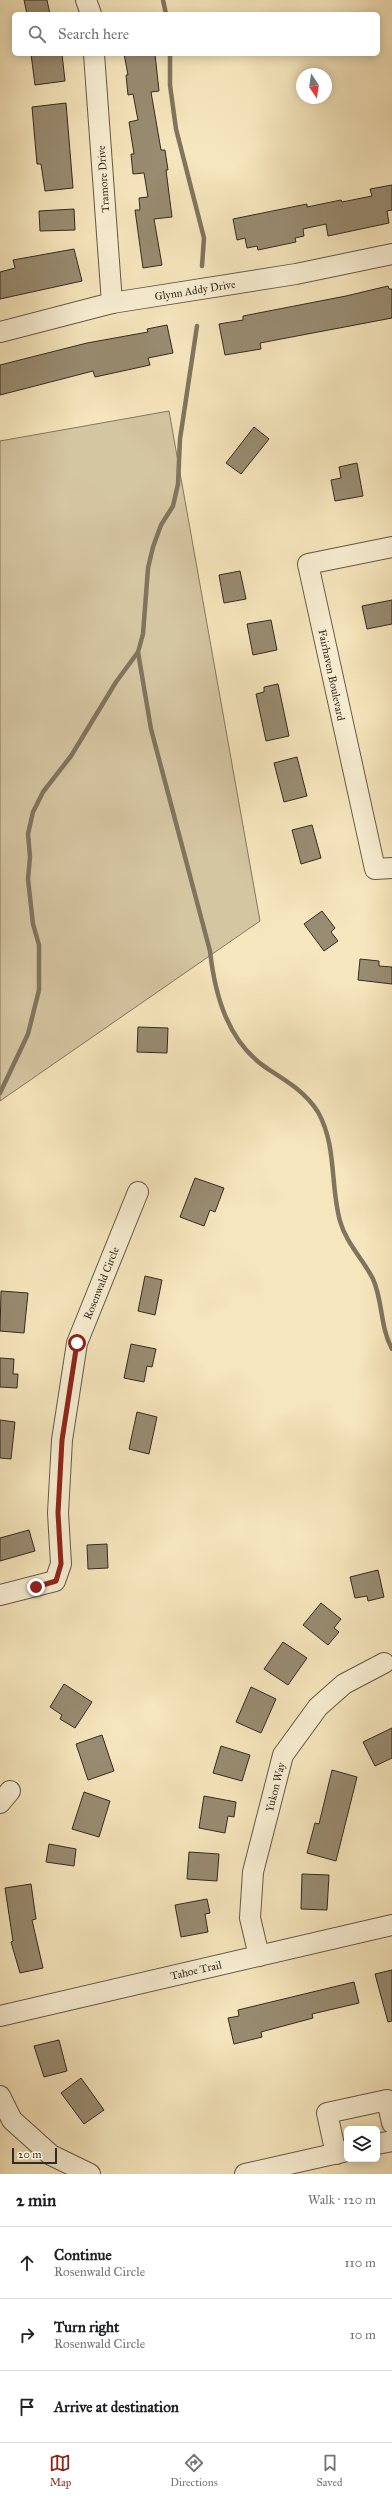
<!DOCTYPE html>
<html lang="en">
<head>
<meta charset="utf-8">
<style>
	:root { --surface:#fff; --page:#f6f6f6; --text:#202124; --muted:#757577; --line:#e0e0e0; --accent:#8f2418 }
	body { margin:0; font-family:"IM FELL Great Primer",serif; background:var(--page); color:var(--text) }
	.controls { position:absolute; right:12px; bottom:12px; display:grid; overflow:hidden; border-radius:6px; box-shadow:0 2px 10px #0003 }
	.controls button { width:36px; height:36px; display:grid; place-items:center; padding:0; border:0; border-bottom:1px solid var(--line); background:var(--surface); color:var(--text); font:20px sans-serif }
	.compass { position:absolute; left:296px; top:68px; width:36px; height:36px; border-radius:50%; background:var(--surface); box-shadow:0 2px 10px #0003; rotate:167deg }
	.scale { position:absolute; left:12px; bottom:10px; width:45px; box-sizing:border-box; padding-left:4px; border:2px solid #342a20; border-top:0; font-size:11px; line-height:14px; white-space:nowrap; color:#342a20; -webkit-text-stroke:3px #f9efd4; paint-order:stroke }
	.stop { position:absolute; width:12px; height:12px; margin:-9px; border:3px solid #8f2418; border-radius:50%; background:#fff }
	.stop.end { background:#8f2418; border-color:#fff; box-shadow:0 1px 4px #0008 }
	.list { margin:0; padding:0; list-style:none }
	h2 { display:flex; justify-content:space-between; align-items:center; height:52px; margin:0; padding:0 16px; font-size:17px }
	h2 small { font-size:13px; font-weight:400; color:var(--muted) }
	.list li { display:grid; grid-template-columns:26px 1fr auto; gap:12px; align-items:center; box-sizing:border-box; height:72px; padding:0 16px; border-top:1px solid var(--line) }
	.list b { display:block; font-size:15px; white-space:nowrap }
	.list p { margin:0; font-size:13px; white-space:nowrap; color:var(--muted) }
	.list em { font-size:13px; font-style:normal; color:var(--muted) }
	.icon { flex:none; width:22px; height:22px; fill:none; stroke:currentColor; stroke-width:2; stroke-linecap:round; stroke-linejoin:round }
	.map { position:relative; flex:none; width:392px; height:2174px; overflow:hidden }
	.search { position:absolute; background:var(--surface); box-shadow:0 2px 10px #0003; left:12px; right:12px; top:12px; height:44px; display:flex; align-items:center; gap:10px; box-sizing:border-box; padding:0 14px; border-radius:6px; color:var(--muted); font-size:15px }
	.sheet { height:268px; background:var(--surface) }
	nav { display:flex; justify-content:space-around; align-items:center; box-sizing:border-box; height:56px; border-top:1px solid var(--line); background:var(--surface); font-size:11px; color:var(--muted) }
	nav a { display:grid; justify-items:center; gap:2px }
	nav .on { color:var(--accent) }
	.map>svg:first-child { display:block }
	.green { fill:#d5c6a2; stroke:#847861 }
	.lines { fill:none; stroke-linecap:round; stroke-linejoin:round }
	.stream { stroke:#81745e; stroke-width:4.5 }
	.building { fill:#998c72; stroke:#342a20 }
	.minor-casing { stroke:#645947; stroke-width:22 }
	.minor { stroke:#f9efd4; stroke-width:20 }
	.route { stroke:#8f2418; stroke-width:5 }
	.labels { text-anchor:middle; stroke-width:3; stroke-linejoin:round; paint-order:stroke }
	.street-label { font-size:11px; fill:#342a20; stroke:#f9efd4 }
</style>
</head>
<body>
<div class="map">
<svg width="392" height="2174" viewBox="0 0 392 2174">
	<rect width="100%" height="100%" fill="#f6e6bd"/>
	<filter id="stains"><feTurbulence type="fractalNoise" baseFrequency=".005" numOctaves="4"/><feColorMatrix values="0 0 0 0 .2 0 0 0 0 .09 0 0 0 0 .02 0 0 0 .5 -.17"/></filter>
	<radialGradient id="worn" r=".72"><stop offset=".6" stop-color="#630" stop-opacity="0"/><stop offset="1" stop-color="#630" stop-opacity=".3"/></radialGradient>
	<polygon class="green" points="169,411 260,921 0,1101 0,441"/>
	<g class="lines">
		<g class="stream">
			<polyline points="163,0 166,14"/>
			<polyline points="170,54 170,85 176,129 204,238 202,266"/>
			<path d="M138 652 151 729 210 951C215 996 228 1043 268 1069 287 1081 305 1092 318 1112 337 1146 330 1185 340 1221 346 1243 363 1259 373 1279 383 1301 380 1327 392 1349"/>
			<polyline points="0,1093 28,1034 39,990 39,945 33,924 28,879 30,857 28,834 33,812 43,792 71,756 116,682 138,652 143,634 148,568 153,547 161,525 173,506 178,484 180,439 197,326"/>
		</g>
	</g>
	<g class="building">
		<polygon points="24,0 47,0 50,14 27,14"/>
		<polygon points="31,54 62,54 65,81 35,85"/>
		<polygon points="124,54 155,54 159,91 151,92 161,150 165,150 168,170 166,170 172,217 154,219 162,265 143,268 135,210 140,210 139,198 148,197 144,173 133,174 131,154 134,154 129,122 138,120 133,94 128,95 126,75 128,75"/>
		<polygon points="66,103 73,188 45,191 41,164 37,164 32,107"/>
		<polygon points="392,185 392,210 387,211 389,223 328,236 326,224 303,229 304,236 295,238 296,242 258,250 257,246 247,248 245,238 237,240 233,219 307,204 307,207 341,200 342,202 372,196 370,189"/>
		<polygon points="74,209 75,230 40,231 39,211"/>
		<polygon points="74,249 82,281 0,299 0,272 15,268 13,260"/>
		<polygon points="388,286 389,289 392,289 392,318 260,343 261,349 225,355 219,324 243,320 243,316 346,296"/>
		<polygon points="167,325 173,353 148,358 150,365 95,377 93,371 0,395 0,365 87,343 148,332 147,329"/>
		<polygon points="254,427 269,439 241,474 226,463"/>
		<polygon points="357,463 363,496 335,501 331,480 341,478 339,467"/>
		<polygon points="240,571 246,599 224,603 219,575"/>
		<polygon points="392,600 392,624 367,629 362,606"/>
		<polygon points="271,620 277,650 253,655 247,624"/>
		<polygon points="278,684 289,736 266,741 256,694 264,692 264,687"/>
		<polygon points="297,757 307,796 284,802 274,763"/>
		<polygon points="312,825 321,858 301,864 292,830"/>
		<polygon points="322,911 335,928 331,932 338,941 324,951 304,924"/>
		<polygon points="360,959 379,961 379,966 392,967 392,984 358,980"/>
		<polygon points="138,1027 168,1028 167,1053 137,1052"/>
		<polygon points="195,1178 224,1188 215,1212 210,1210 204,1226 180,1217"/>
		<polygon points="145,1276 162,1280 155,1315 138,1311"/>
		<polygon points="1,1291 28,1293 24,1333 0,1331"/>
		<polygon points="131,1344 156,1349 152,1367 147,1366 144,1382 124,1378"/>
		<polygon points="0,1358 14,1359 13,1374 18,1374 17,1388 0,1387"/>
		<polygon points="137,1412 157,1417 149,1454 129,1449"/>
		<polygon points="0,1420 15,1422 11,1459 0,1458"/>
		<polygon points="29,1530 35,1551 0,1561 0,1538"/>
		<polygon points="107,1544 108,1568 88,1569 87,1545"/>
		<polygon points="378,1570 384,1597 368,1601 367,1596 355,1598 350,1577"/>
		<polygon points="321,1603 341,1619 334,1628 339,1632 328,1645 303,1625"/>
		<polygon points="283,1642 307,1658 288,1685 264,1669"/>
		<polygon points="64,1684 92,1702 75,1728 60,1719 62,1715 50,1707"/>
		<polygon points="251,1687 276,1699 261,1733 236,1722"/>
		<polygon points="392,1728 392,1758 375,1766 363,1742"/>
		<polygon points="102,1735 114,1771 88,1780 76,1744"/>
		<polygon points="221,1746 250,1755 242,1781 213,1773"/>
		<polygon points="332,1770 357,1777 336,1861 307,1853 315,1823 319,1824"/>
		<polygon points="84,1792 110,1801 99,1837 72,1829"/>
		<polygon points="204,1796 236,1802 234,1817 228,1816 225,1833 199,1828"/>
		<polygon points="49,1844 76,1849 74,1866 46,1862"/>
		<polygon points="189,1852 219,1854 217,1881 187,1879"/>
		<polygon points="302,1874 329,1875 327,1910 301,1909"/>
		<polygon points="31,1884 36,1919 32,1920 43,1968 20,1973 11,1942 13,1941 5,1888"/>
		<polygon points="207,1899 210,1913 205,1914 208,1932 181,1937 175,1905"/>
		<polygon points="392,1970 392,2021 388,2022 375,1974"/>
		<polygon points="354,1982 359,2003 312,2014 313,2018 261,2032 262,2037 234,2044 228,2018 239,2016 238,2010"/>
		<polygon points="59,2040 67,2071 44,2077 34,2046"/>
		<polygon points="81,2078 104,2110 84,2124 61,2093"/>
	</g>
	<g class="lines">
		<defs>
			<g id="minor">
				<polyline points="86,0 91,14"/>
				<polyline points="94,54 112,303"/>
				<polyline points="0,332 112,303 296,274 392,254"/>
				<polyline points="392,547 308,564 375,869 392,868"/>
				<polyline points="0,1595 55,1581 61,1564 58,1513 62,1440 77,1343 138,1192"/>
				<polyline points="0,1803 10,1791"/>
				<polyline points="259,1956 250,1918 253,1872 283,1755 318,1707 344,1684 384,1663"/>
				<polyline points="0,2016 392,1925"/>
				<polyline points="0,2096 12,2120 51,2155 90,2174"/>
				<polyline points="377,2144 392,2141"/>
				<polyline points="336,2154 327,2113 387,2100 392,2123"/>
				<polyline points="245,2174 347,2151"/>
			</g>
		</defs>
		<use href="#minor" class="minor-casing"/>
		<use href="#minor" class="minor"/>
	</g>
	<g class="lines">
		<polyline class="route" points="36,1587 56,1581 61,1564 58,1513 62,1440 77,1343"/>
	</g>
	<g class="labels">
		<g class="street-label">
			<text transform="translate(103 179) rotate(-94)" y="4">Tramore Drive</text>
			<text transform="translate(195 290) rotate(-9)" y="4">Glynn Addy Drive</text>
			<text transform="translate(332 675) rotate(78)" y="4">Fairhaven Boulevard</text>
			<text transform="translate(101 1283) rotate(-68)" y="4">Rosenwald Circle</text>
			<text transform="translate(275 1787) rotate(-76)" y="4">Yukon Way</text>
			<text transform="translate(196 1970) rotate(-13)" y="4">Tahoe Trail</text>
		</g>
	</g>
	<rect width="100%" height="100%" filter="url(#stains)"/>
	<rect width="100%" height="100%" fill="url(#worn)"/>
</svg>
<div class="controls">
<button><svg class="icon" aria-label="layers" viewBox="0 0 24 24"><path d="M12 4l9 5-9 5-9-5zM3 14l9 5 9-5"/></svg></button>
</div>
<svg class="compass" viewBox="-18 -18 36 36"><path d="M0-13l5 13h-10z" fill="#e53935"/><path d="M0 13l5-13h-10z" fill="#757577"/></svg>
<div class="scale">20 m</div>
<div class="stop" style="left:77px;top:1343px"></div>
<div class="stop end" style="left:36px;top:1587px"></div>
<div class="search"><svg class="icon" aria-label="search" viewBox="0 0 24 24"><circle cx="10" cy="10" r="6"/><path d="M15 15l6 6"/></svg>Search here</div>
</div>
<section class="sheet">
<h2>2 min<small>Walk · 120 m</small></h2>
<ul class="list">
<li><svg class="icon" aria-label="ahead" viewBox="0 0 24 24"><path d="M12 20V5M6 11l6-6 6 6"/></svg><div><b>Continue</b><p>Rosenwald Circle</p></div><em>110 m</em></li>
<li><svg class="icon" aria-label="right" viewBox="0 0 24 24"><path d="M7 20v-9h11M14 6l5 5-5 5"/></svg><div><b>Turn right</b><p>Rosenwald Circle</p></div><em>10 m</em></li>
<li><svg class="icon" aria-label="arrive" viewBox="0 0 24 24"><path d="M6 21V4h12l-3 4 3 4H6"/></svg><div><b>Arrive at destination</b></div></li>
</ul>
</section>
<nav>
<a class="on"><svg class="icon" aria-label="map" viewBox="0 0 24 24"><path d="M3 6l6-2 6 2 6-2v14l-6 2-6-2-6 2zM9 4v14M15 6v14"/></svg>Map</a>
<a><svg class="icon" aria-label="directions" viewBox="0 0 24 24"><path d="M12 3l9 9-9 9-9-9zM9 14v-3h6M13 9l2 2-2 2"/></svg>Directions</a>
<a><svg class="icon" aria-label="saved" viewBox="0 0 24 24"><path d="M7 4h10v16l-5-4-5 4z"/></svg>Saved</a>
</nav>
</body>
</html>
